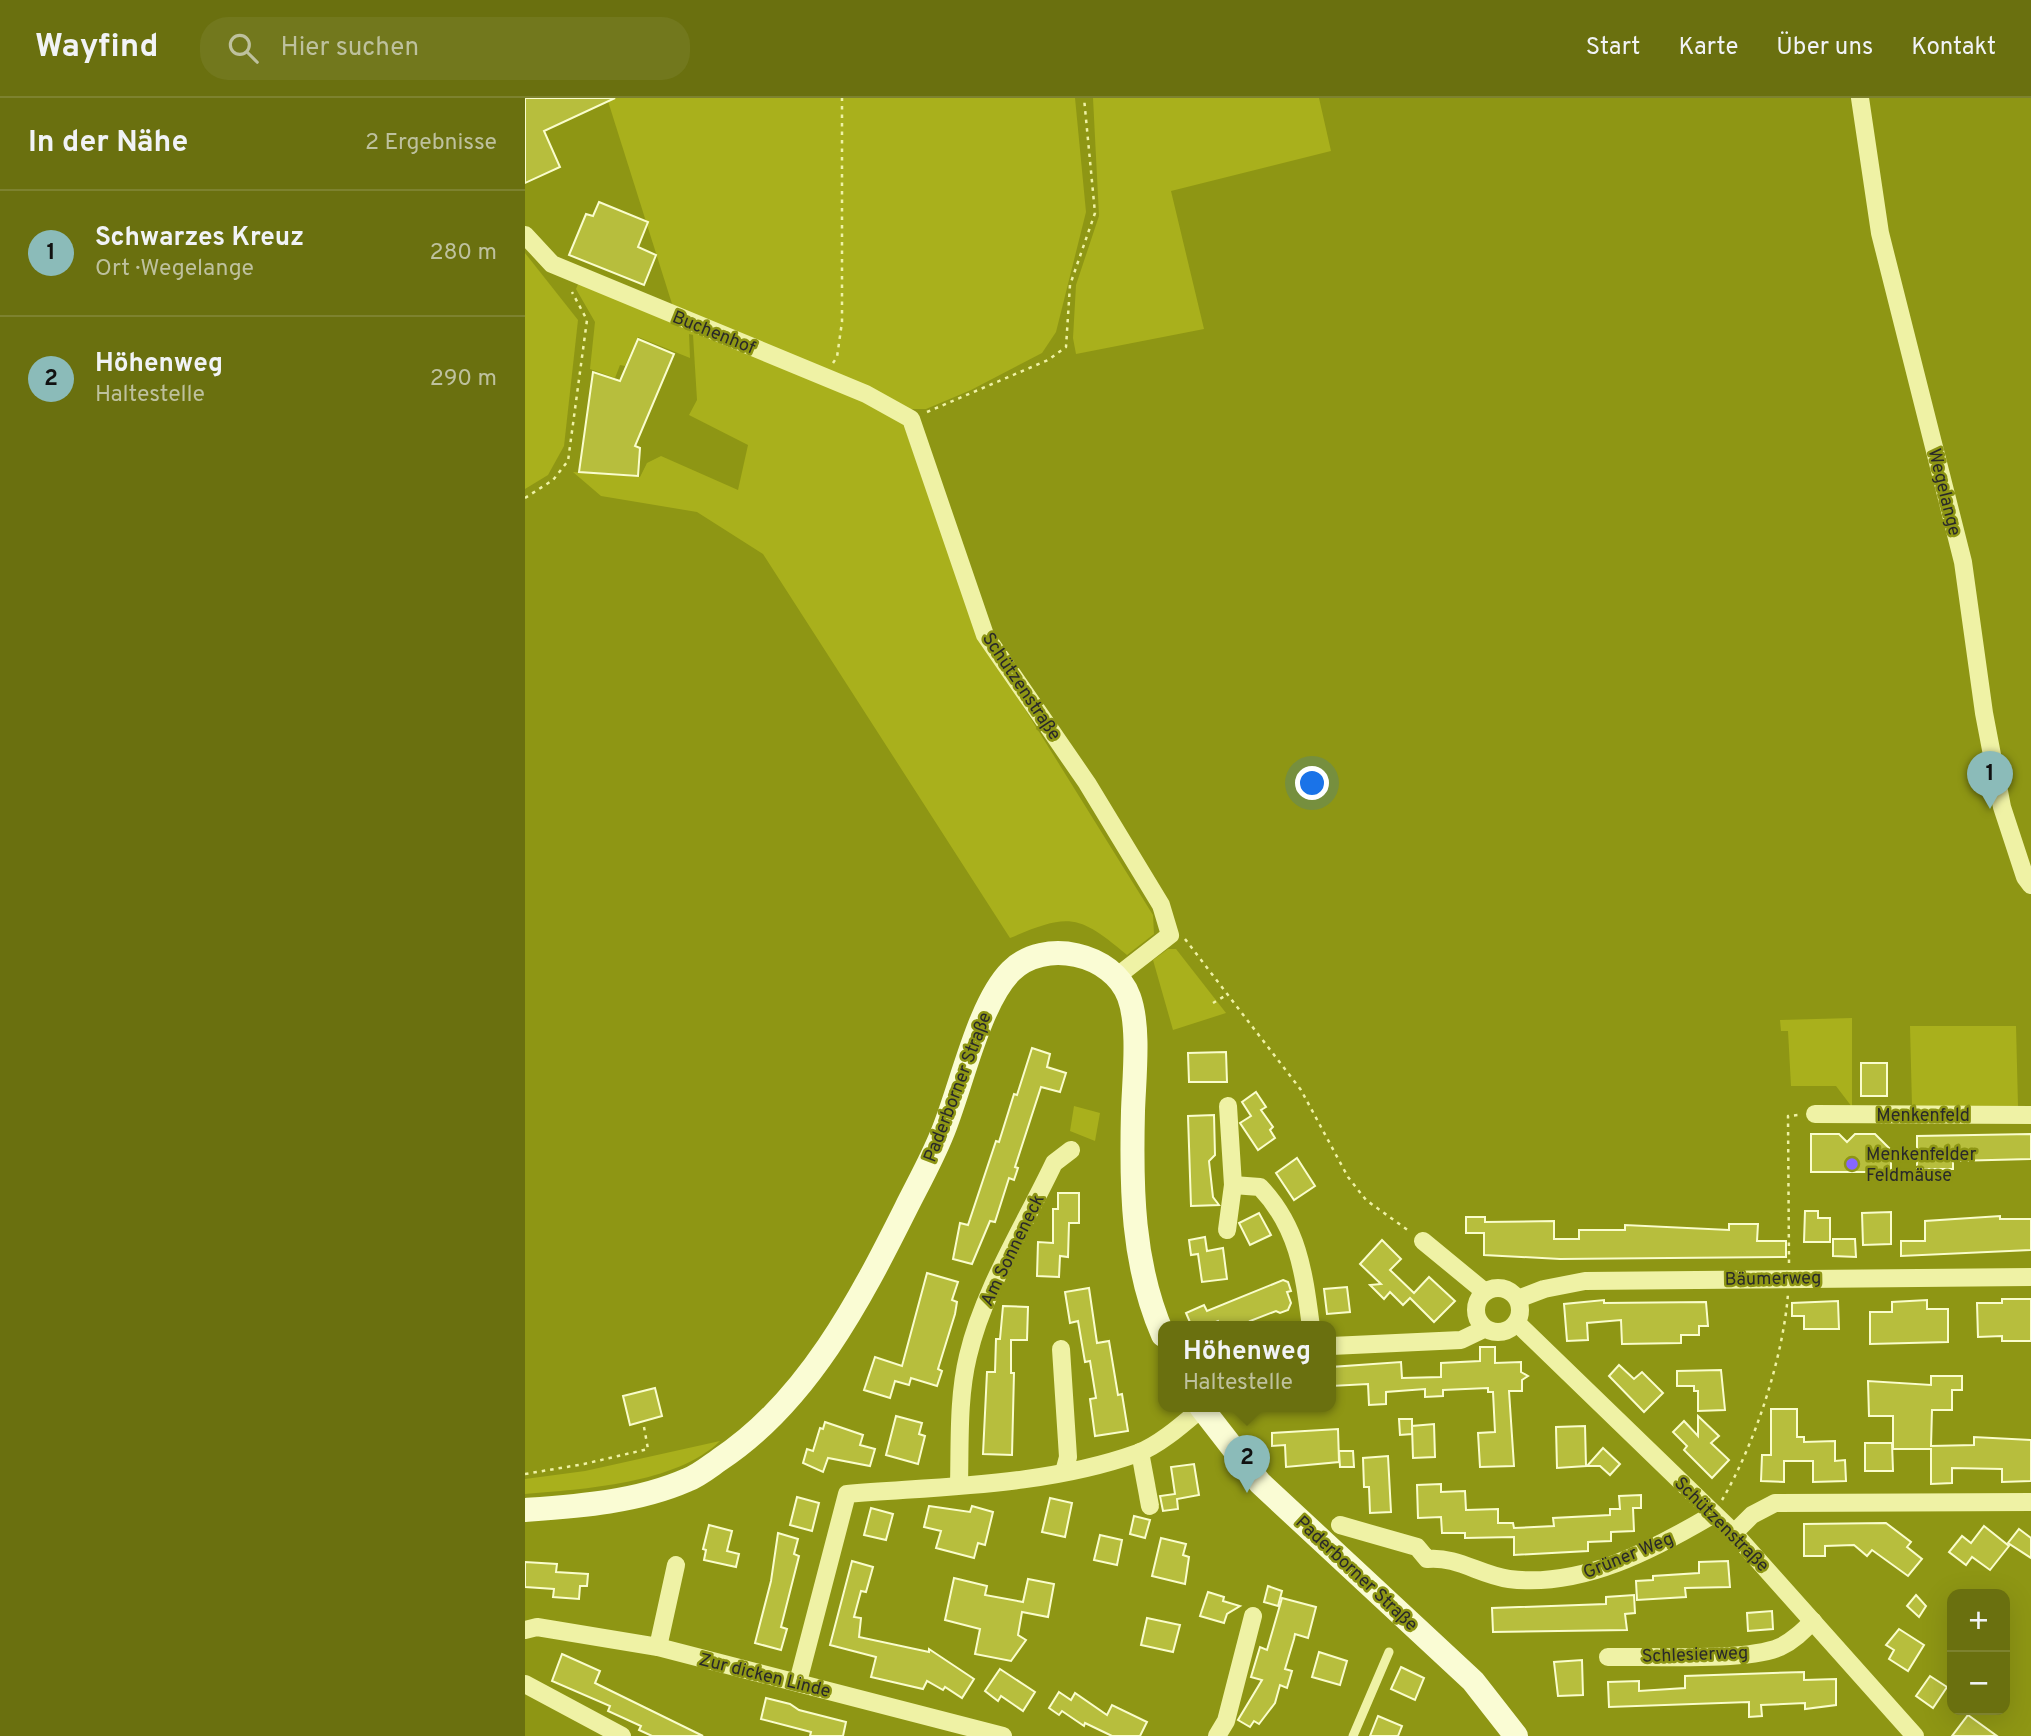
<!DOCTYPE html>
<html lang="de">
<head>
<meta charset="utf-8">
<style>
	:root { --surface:#6a700f; --page:#72781d; --text:#f1f3f6; --muted:#bec19e; --line:#7d822f; --accent:#8bbbb9 }
	body { margin:0; font-family:Overpass,sans-serif; background:var(--page); color:var(--text) }
	.controls { position:absolute; right:21px; bottom:21px; display:grid; overflow:hidden; border-radius:14px; box-shadow:0 7px 28px #0002 }
	.controls button { width:63px; height:63px; display:grid; place-items:center; padding:0; border:0; border-bottom:2px solid var(--line); background:var(--surface); color:var(--text); font:35px sans-serif }
	.you { position:absolute; left:788px; top:686px; width:24px; height:24px; margin:-18px; border:5px solid #fff; border-radius:50%; background:#1a73e8; box-shadow:0 0 0 10px #1a73e833 }
	.badge { display:grid; place-items:center; width:46px; height:46px; border-radius:50%; background:var(--accent); color:#111; font-size:23px; font-weight:700 }
	.pin { position:absolute; translate:-50% -58px; filter:drop-shadow(0 2px 4px #0008) }
	.pin::after { content:''; position:absolute; top:37px; width:24px; height:21px; background:inherit; clip-path:polygon(0 0,100% 0,50% 100%) }
	.popup { position:absolute; left:633px; top:1223px; width:178px; height:91px; box-sizing:border-box; display:grid; place-content:center; border-radius:14px; background:var(--surface); filter:drop-shadow(0 2px 5px #0005); font-size:23px; white-space:nowrap; color:var(--muted) }
	.popup b { font-size:26px; color:var(--text) }
	.popup::after { content:''; position:absolute; left:50%; top:100%; margin-left:-14px; border:14px solid transparent; border-top-color:var(--surface) }
	.list { margin:0; padding:0; list-style:none }
	h2 { display:flex; justify-content:space-between; align-items:center; height:91px; margin:0; padding:0 28px; font-size:30px }
	h2 small { font-size:23px; font-weight:400; color:var(--muted) }
	.list li { display:grid; grid-template-columns:46px 1fr auto; gap:21px; align-items:center; box-sizing:border-box; height:126px; padding:0 28px; border-top:2px solid var(--line) }
	.list b { display:block; font-size:26px; white-space:nowrap }
	.list p { margin:0; font-size:23px; white-space:nowrap; color:var(--muted) }
	.list em { font-size:23px; font-style:normal; color:var(--muted) }
	.icon { flex:none; width:38px; height:38px; fill:none; stroke:currentColor; stroke-width:2; stroke-linecap:round; stroke-linejoin:round }
	.map { position:relative; flex:none; width:1506px; height:1638px; overflow:hidden }
	header { display:flex; align-items:center; gap:42px; box-sizing:border-box; height:98px; padding:0 35px; background:var(--surface); border-bottom:2px solid var(--line) }
	header strong { font-size:33px }
	nav { display:flex; gap:38px; margin-inline-start:auto; font-size:24px }
	.search { width:490px; height:63px; background:var(--page); display:flex; align-items:center; gap:18px; box-sizing:border-box; padding:0 24px; border-radius:28px; color:var(--muted); font-size:26px }
	main { display:flex }
	aside { flex:1; background:var(--surface) }
	.map>svg:first-child { display:block }
	.green { fill:#a9b01c }
	.building { fill:#b7be3d; stroke:#fafdcc; stroke-width:2 }
	.lines { fill:none; stroke-linecap:round; stroke-linejoin:round }
	.path { stroke:#eff2a5; stroke-width:2.5; stroke-dasharray:3.5 5; stroke-linecap:butt }
	.service { stroke:#eff2a5; stroke-width:9 }
	.minor { stroke:#eff2a5; stroke-width:18 }
	.secondary { stroke:#fafcd4; stroke-width:24 }
	.poi-dot { fill:#8666ff; stroke:#8e9614; stroke-width:2.5 }
	.labels { text-anchor:middle; stroke-width:5; stroke-linejoin:round; paint-order:stroke }
	.street-label { font-size:18px; fill:#292929; stroke:#8e9614 }
	.poi-label { font-size:18px; fill:#292929; stroke:#8e9614; text-anchor:start }
</style>
</head>
<body>
<header>
<strong>Wayfind</strong>
<div class="search"><svg class="icon" aria-label="search" viewBox="0 0 24 24"><circle cx="10" cy="10" r="6"/><path d="M15 15l6 6"/></svg>Hier suchen</div>
<nav><a>Start</a><a>Karte</a><a>Über uns</a><a>Kontakt</a></nav>
</header>
<main>
<aside>
<h2>In der Nähe<small>2 Ergebnisse</small></h2>
<ul class="list">
<li><span class="badge">1</span><div><b>Schwarzes Kreuz</b><p>Ort · Wegelange</p></div><em>280 m</em></li>
<li><span class="badge">2</span><div><b>Höhenweg</b><p>Haltestelle</p></div><em>290 m</em></li>
</ul>
</aside>
<div class="map">
<svg width="1506" height="1638" viewBox="0 0 1506 1638">
	<rect width="100%" height="100%" fill="#8e9614"/>
	<g class="green">
		<polygon points="82,0 550,0 561,114 531,234 517,255 446,292 401,311 380,311 148,209"/>
		<polygon points="568,0 794,0 806,53 646,93 679,231 551,256 548,240 551,187 574,118"/>
		<polygon points="0,155 53,222 39,348 23,377 0,391"/>
		<path d="M54 184 289 277 376 320 455 539 628 817 629 836 602 857C553 816 544 815 485 840L238 456 172 414 76 398 48 374 115 379 122 365 136 358 213 392 223 347 164 317 172 302 168 237 164 236 165 260 113 239 100 268 95 267 90 280 65 271 70 224 51 191Z"/>
		<polygon points="643,851 651,851 701,915 648,932 628,862"/>
		<polygon points="1327,920 1327,1009 1311,988 1266,988 1263,933 1256,933 1255,922"/>
		<polygon points="1385,928 1491,928 1493,1008 1387,1008"/>
		<polygon points="549,1008 575,1015 570,1043 545,1033"/>
		<path d="M195 1343C151 1386 58 1391 0 1396V1381L60 1373Z"/>
	</g>
	<g class="building">
		<polygon points="0,0 90,0 19,33 35,69 0,85"/>
		<polygon points="74,104 123,124 113,149 131,157 119,187 44,157 61,116 68,118"/>
		<polygon points="113,241 149,256 110,348 115,350 113,378 54,374 68,274 95,283"/>
		<polygon points="507,950 525,956 522,969 541,975 535,994 516,989 490,1069 493,1070 489,1082 484,1080 470,1124 465,1123 447,1166 428,1161 435,1125 443,1127 471,1043 474,1044 489,996 492,997"/>
		<polygon points="701,954 702,984 664,984 663,955"/>
		<rect x="1336" y="965" width="26" height="33"/>
		<polygon points="731,994 741,1009 736,1012 748,1029 745,1032 750,1040 733,1052 715,1025 726,1018 717,1004"/>
		<polygon points="689,1017 690,1057 684,1063 688,1099 694,1107 666,1108 663,1018"/>
		<polygon points="1286,1036 1314,1036 1322,1044 1330,1036 1350,1036 1366,1052 1366,1074 1286,1074"/>
		<polygon points="1506,1036 1506,1061 1428,1063 1428,1071 1392,1071 1392,1038"/>
		<polygon points="772,1060 790,1088 769,1102 751,1075"/>
		<polygon points="533,1095 554,1095 554,1125 544,1125 543,1159 535,1158 534,1179 512,1178 513,1144 528,1145 528,1111 533,1111"/>
		<polygon points="1280,1113 1293,1113 1293,1120 1305,1120 1305,1144 1279,1144"/>
		<polygon points="1366,1114 1366,1146 1338,1147 1337,1115"/>
		<polygon points="734,1115 746,1137 725,1147 714,1125"/>
		<polygon points="1475,1118 1475,1121 1506,1121 1506,1152 1376,1158 1376,1143 1400,1143 1400,1123"/>
		<polygon points="941,1119 960,1119 960,1124 1029,1123 1029,1141 1054,1141 1054,1132 1100,1132 1100,1127 1204,1132 1204,1126 1233,1126 1232,1143 1261,1143 1261,1159 1035,1161 959,1157 959,1135 941,1135"/>
		<polygon points="680,1139 682,1153 698,1150 702,1181 677,1184 673,1156 666,1157 664,1142"/>
		<polygon points="1308,1141 1330,1141 1331,1159 1308,1158"/>
		<polygon points="857,1142 876,1161 865,1172 889,1195 904,1179 930,1203 909,1224 885,1200 878,1207 865,1194 859,1201 845,1187 856,1186 835,1166"/>
		<polygon points="402,1175 433,1184 427,1202 432,1204 430,1216 413,1271 417,1273 412,1288 386,1280 384,1287 370,1283 365,1300 339,1292 350,1259 377,1268"/>
		<polygon points="758,1182 763,1184 766,1193 762,1194 766,1205 763,1212 755,1215 751,1213 725,1223 728,1229 696,1229 693,1223 679,1229 667,1229 661,1215 679,1207 682,1213"/>
		<polygon points="822,1189 825,1214 802,1216 799,1191"/>
		<polygon points="564,1190 572,1245 584,1243 593,1297 597,1296 603,1333 570,1338 565,1301 571,1300 565,1263 560,1264 553,1223 545,1225 540,1194"/>
		<polygon points="1477,1201 1506,1201 1506,1243 1477,1243 1477,1238 1453,1239 1452,1205 1477,1205"/>
		<polygon points="1079,1202 1079,1205 1181,1204 1183,1228 1174,1228 1174,1237 1156,1237 1156,1245 1097,1246 1096,1222 1062,1225 1063,1242 1042,1243 1039,1206"/>
		<polygon points="1402,1202 1402,1211 1423,1211 1423,1244 1345,1246 1345,1214 1367,1214 1367,1204"/>
		<polygon points="1313,1203 1314,1231 1279,1231 1279,1218 1267,1218 1267,1205"/>
		<polygon points="478,1208 503,1209 502,1242 486,1242 486,1275 489,1275 487,1357 458,1356 462,1274 470,1274 471,1241 475,1241"/>
		<polygon points="955,1249 970,1249 970,1265 996,1264 996,1274 1003,1278 997,1282 997,1293 984,1293 989,1368 955,1369 953,1335 970,1334 968,1294 963,1294 963,1290 918,1292 918,1298 900,1299 900,1291 861,1294 861,1306 844,1307 843,1286 806,1288 806,1269 876,1264 877,1280 916,1279 916,1265 955,1263"/>
		<polygon points="1094,1267 1109,1281 1117,1274 1138,1295 1119,1314 1084,1278"/>
		<polygon points="1196,1272 1200,1312 1173,1313 1173,1293 1169,1293 1169,1288 1152,1288 1152,1273"/>
		<polygon points="1406,1278 1437,1278 1437,1292 1427,1292 1427,1312 1407,1312 1406,1348 1449,1347 1449,1339 1506,1342 1506,1383 1477,1384 1477,1371 1427,1370 1427,1385 1406,1386 1406,1351 1368,1351 1368,1318 1344,1318 1343,1283 1406,1287"/>
		<polygon points="130,1290 137,1318 105,1327 98,1298"/>
		<polygon points="1246,1311 1272,1311 1272,1339 1279,1339 1279,1344 1310,1343 1310,1363 1320,1362 1321,1383 1288,1384 1288,1363 1259,1363 1259,1384 1236,1383 1237,1357 1246,1357"/>
		<polygon points="371,1318 397,1325 394,1336 400,1338 393,1366 361,1357"/>
		<polygon points="1173,1318 1194,1338 1186,1345 1204,1362 1187,1380 1159,1352 1162,1348 1148,1334 1159,1323 1173,1338"/>
		<polygon points="874,1321 887,1321 887,1336 875,1337"/>
		<polygon points="300,1324 338,1337 335,1347 350,1351 345,1368 303,1360 298,1374 278,1365 282,1351 288,1353 295,1330 298,1331"/>
		<polygon points="909,1326 910,1359 888,1360 887,1328"/>
		<polygon points="1060,1328 1061,1368 1032,1370 1031,1329"/>
		<polygon points="813,1331 814,1364 761,1369 760,1347 747,1348 747,1335"/>
		<polygon points="1340,1345 1367,1345 1368,1373 1340,1373"/>
		<polygon points="1078,1350 1095,1366 1085,1377 1075,1368 1062,1368"/>
		<polygon points="814,1353 828,1353 829,1369 815,1369"/>
		<polygon points="863,1358 866,1414 845,1415 844,1389 839,1389 838,1360"/>
		<polygon points="669,1366 674,1397 652,1401 653,1411 638,1413 635,1398 650,1396 646,1369"/>
		<polygon points="916,1386 916,1394 940,1393 941,1412 973,1411 973,1425 988,1425 989,1430 1029,1428 1028,1420 1085,1417 1085,1411 1095,1411 1094,1398 1116,1397 1116,1410 1108,1410 1109,1433 1086,1434 1086,1443 1063,1444 1063,1453 989,1457 989,1439 940,1440 940,1435 917,1435 916,1419 893,1420 892,1387"/>
		<polygon points="272,1399 294,1405 287,1433 265,1427"/>
		<polygon points="525,1400 547,1405 540,1439 517,1434"/>
		<polygon points="404,1408 445,1414 447,1408 468,1414 460,1447 453,1445 449,1460 411,1450 416,1433 399,1429"/>
		<polygon points="346,1410 368,1416 361,1442 339,1437"/>
		<polygon points="609,1418 625,1422 620,1440 605,1436"/>
		<polygon points="1361,1425 1386,1444 1382,1449 1397,1461 1383,1478 1347,1452 1342,1458 1329,1447 1300,1448 1300,1458 1279,1458 1279,1426"/>
		<polygon points="184,1427 207,1433 202,1453 214,1456 211,1469 179,1462 181,1452 178,1451"/>
		<polygon points="1459,1428 1484,1448 1465,1472 1447,1459 1441,1467 1424,1454 1437,1438 1446,1445"/>
		<polygon points="1494,1431 1506,1440 1506,1460 1483,1445"/>
		<polygon points="253,1435 273,1441 269,1456 274,1458 256,1529 262,1531 256,1552 230,1545 246,1483"/>
		<polygon points="575,1437 597,1442 592,1467 569,1462"/>
		<polygon points="636,1440 661,1446 658,1457 664,1459 660,1486 627,1478"/>
		<polygon points="327,1463 348,1469 341,1494 336,1493 329,1519 336,1520 334,1539 404,1554 404,1551 449,1581 437,1600 420,1589 418,1592 402,1583 398,1591 346,1579 351,1559 305,1547"/>
		<polygon points="1203,1463 1205,1489 1160,1490 1161,1499 1112,1502 1111,1483 1128,1482 1128,1478 1174,1475 1174,1464"/>
		<polygon points="0,1464 32,1466 31,1474 63,1476 62,1488 55,1488 54,1501 28,1499 29,1491 0,1489"/>
		<polygon points="429,1480 462,1488 460,1497 498,1504 503,1481 529,1486 523,1519 497,1514 493,1537 501,1542 486,1563 450,1556 455,1531 420,1522"/>
		<polygon points="743,1488 757,1493 753,1508 739,1504"/>
		<polygon points="683,1494 699,1499 698,1503 715,1508 702,1516 699,1525 675,1518"/>
		<polygon points="1109,1497 1110,1515 1100,1516 1102,1532 968,1534 967,1510 1081,1506 1081,1499"/>
		<polygon points="1391,1497 1401,1508 1394,1519 1382,1508"/>
		<polygon points="757,1500 791,1509 783,1540 770,1536 769,1541 760,1571 767,1573 762,1590 755,1587 750,1605 734,1626 729,1623 725,1629 713,1622 737,1582 726,1579 735,1549 742,1552"/>
		<polygon points="1247,1513 1248,1531 1223,1533 1222,1515"/>
		<polygon points="622,1520 655,1527 648,1554 616,1547"/>
		<polygon points="1374,1531 1399,1547 1383,1573 1364,1561 1369,1552 1361,1547"/>
		<polygon points="794,1554 822,1563 815,1587 787,1579"/>
		<polygon points="37,1556 75,1573 70,1585 74,1587 178,1638 127,1638 114,1632 116,1628 83,1613 85,1608 27,1583"/>
		<polygon points="1057,1562 1058,1597 1033,1598 1029,1564"/>
		<polygon points="876,1569 899,1580 890,1602 866,1591"/>
		<polygon points="475,1571 510,1594 498,1613 476,1598 473,1603 460,1593"/>
		<polygon points="1279,1574 1279,1582 1311,1581 1311,1607 1280,1611 1280,1605 1236,1607 1237,1618 1224,1619 1224,1604 1084,1609 1083,1584 1114,1583 1114,1593 1160,1590 1160,1578"/>
		<polygon points="1405,1578 1422,1589 1408,1610 1391,1598"/>
		<polygon points="534,1594 546,1602 550,1595 582,1617 587,1607 622,1624 615,1638 587,1638 560,1625 559,1628 537,1613 534,1617 524,1610"/>
		<polygon points="241,1600 265,1606 274,1612 321,1624 318,1638 285,1638 286,1634 236,1621"/>
		<polygon points="1443,1617 1472,1638 1427,1638"/>
		<polygon points="853,1618 877,1628 873,1638 845,1638"/>
	</g>
	<g class="lines">
		<g class="path">
			<polyline points="308,265 312,259 317,224 317,0"/>
			<polyline points="402,314 523,262 541,249 545,187 570,115 559,0"/>
			<polyline points="0,400 28,382 43,363 62,222 47,194"/>
			<polyline points="660,841 776,992 823,1079 841,1102 884,1133"/>
			<polyline points="688,905 703,896"/>
			<polyline points="1264,1165 1263,1018 1273,1017"/>
			<polyline points="0,1376 59,1366 123,1351 119,1329"/>
			<path d="M1197 1402C1230 1346 1258 1260 1263 1196"/>
		</g>
		<polyline class="service" points="828,1638 864,1554"/>
		<g class="minor">
			<polyline points="1335,0 1355,135 1438,464 1459,615 1477,709 1500,779 1506,787"/>
			<polyline points="0,137 27,166 341,296 386,321 460,537 562,685 636,807 645,837 591,879"/>
			<polyline points="1290,1016 1506,1017"/>
			<path d="M708 1087 735 1089C774 1130 779 1176 786 1229"/>
			<polyline points="702,1132 708,1087 703,1008"/>
			<polyline points="898,1143 960,1194"/>
			<circle cx="973" cy="1212" r="22"/>
			<polyline points="993,1201 1019,1191 1060,1183 1506,1179"/>
			<polyline points="992,1225 1208,1434 1390,1638"/>
			<polyline points="806,1248 936,1242 959,1231"/>
			<polyline points="536,1251 543,1359 539,1374"/>
			<polyline points="615,1354 625,1408"/>
			<path d="M434 1387C435 1344 433 1299 443 1258 458 1193 500 1126 529 1065L546 1052"/>
			<path d="M815 1427 892 1449 902 1461C932 1458 955 1477 984 1481 1057 1490 1128 1452 1189 1416"/>
			<polyline points="1209,1435 1227,1417 1250,1405 1506,1404"/>
			<polyline points="0,1532 12,1529 133,1549 478,1638"/>
			<polyline points="133,1549 151,1467"/>
			<path d="M1083 1559C1124 1558 1221 1564 1255 1549 1268 1543 1278 1533 1288 1523"/>
			<path d="M273 1584 322 1396C418 1388 521 1388 613 1355 636 1346 659 1325 678 1309"/>
			<polyline points="0,1586 97,1638"/>
			<polyline points="692,1638 701,1623 728,1518"/>
		</g>
		<g class="secondary">
			<polyline points="676,1309 735,1385 948,1583 991,1638"/>
			<path d="M0 1412C54 1408 112 1404 162 1382 173 1378 184 1369 194 1362 282 1304 335 1202 381 1110 393 1086 407 1061 417 1036 436 991 453 906 486 873 519 840 588 855 604 899 615 929 609 981 608 1013 606 1090 607 1166 638 1237"/>
		</g>
	</g>
	<circle class="poi-dot" cx="1327" cy="1066" r="7"/>
	<g class="labels">
		<g class="street-label">
			<text transform="translate(189 234) rotate(22)" y="6">Buchenhof</text>
			<text transform="translate(1420 394) rotate(76)" y="6">Wegelange</text>
			<text transform="translate(497 588) rotate(56)" y="6">Schützenstraße</text>
			<text transform="translate(432 989) rotate(-69)" y="6">Paderborner Straße</text>
			<text x="1398" y="1023">Menkenfeld</text>
			<text transform="translate(487 1152) rotate(-64)" y="6">Am Sonneneck</text>
			<text transform="translate(1248 1180) rotate(-1)" y="6">Bäumerweg</text>
			<text transform="translate(1197 1426) rotate(45)" y="6">Schützenstraße</text>
			<text transform="translate(1103 1457) rotate(-22)" y="6">Grüner Weg</text>
			<text transform="translate(832 1475) rotate(43)" y="6">Paderborner Straße</text>
			<text transform="translate(1170 1556) rotate(-2)" y="6">Schlesierweg</text>
			<text transform="translate(240 1577) rotate(14)" y="6">Zur dicken Linde</text>
		</g>
		<g class="poi-label">
			<text x="1341" y="1062">Menkenfelder<tspan x="1341" dy="21">Feldmäuse</tspan></text>
		</g>
	</g>
</svg>
<div class="controls">
<button>+</button>
<button>−</button>
</div>
<div class="you"></div>
<div class="pin badge" style="left:1465px;top:711px">1</div>
<div class="pin badge" style="left:722px;top:1395px">2</div>
<div class="popup"><b>Höhenweg</b>Haltestelle</div>
</div>
</main>
</body>
</html>
